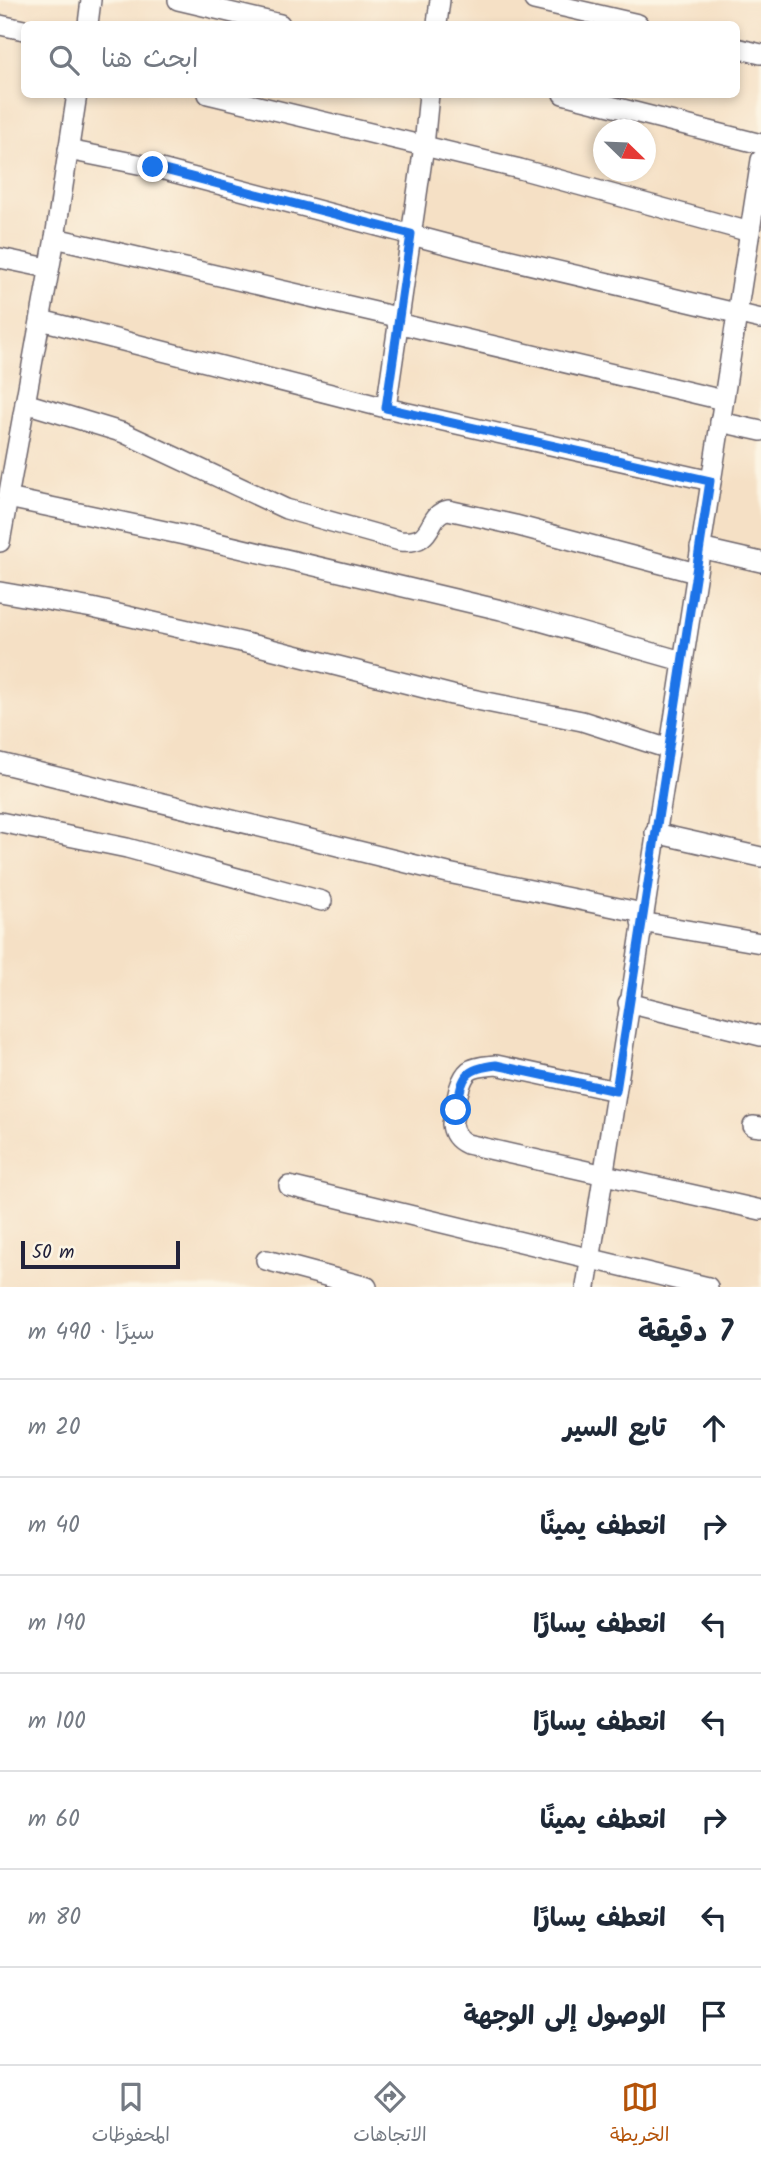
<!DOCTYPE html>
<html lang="ar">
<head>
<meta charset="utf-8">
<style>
	:root { --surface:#fff; --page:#f6f6f7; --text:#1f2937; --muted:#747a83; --line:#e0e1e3; --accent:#b45309 }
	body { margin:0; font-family:Kalam,"Playpen Sans Arabic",sans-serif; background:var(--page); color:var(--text); direction:rtl }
	.compass { position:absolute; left:593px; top:119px; width:63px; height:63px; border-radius:50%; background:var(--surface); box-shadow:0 4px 10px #0003; rotate:113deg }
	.scale { position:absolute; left:21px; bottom:18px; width:159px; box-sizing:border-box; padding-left:7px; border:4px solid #22223b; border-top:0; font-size:19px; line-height:24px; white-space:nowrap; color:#22223b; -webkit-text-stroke:5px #fcf5e5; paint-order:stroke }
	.stop { position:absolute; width:21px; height:21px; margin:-16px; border:5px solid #1a73e8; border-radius:50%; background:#fff }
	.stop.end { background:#1a73e8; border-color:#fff; box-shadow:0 2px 7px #0008 }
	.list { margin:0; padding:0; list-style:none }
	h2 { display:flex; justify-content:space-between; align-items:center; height:91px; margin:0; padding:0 28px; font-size:30px }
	h2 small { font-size:23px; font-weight:400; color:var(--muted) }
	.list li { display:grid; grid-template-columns:46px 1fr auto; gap:21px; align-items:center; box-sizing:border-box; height:98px; padding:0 28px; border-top:2px solid var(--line) }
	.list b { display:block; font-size:26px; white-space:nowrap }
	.list em { font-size:23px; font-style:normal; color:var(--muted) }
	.icon { flex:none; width:38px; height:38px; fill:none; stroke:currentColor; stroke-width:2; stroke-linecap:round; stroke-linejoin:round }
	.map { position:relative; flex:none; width:761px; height:1287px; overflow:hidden; direction:ltr }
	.search { position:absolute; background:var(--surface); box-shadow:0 4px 10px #0003; left:21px; right:21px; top:21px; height:77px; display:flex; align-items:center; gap:18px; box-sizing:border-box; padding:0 24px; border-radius:10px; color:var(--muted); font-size:26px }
	.sheet { height:777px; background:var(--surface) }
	nav { display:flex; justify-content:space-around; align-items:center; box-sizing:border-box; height:98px; border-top:2px solid var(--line); background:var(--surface); font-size:19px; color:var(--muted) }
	nav a { display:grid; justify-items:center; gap:4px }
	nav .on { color:var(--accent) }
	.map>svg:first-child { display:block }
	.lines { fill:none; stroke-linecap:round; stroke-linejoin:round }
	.minor-casing { stroke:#6c646b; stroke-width:22 }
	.minor { stroke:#fff; stroke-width:19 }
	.route { stroke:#1a73e8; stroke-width:9 }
</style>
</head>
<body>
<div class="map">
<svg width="761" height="1287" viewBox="0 0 761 1287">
	<rect width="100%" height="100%" fill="#fcf5e5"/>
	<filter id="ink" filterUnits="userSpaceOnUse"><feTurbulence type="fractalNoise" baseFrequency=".0143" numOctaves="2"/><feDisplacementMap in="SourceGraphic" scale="14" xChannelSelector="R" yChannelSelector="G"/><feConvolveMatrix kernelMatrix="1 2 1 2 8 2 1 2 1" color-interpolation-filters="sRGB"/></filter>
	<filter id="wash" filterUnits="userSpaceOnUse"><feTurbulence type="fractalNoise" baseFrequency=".00686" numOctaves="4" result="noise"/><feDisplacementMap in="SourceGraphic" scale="28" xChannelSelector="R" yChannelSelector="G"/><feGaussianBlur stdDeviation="1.57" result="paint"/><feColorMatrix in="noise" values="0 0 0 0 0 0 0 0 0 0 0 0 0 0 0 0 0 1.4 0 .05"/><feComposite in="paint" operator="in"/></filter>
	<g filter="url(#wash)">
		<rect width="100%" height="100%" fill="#f5e0c5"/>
	</g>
	<g filter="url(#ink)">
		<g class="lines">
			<defs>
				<g id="minor">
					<polyline points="178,0 280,24"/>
					<polyline points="534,0 638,24"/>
					<polyline points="88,24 91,0"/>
					<polyline points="437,24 440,0"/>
					<polyline points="0,25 24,30"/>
					<polyline points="736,48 761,54"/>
					<polyline points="208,94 520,169 750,232"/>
					<polyline points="429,94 424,146 386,408 711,481"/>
					<polyline points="563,94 761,144"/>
					<polyline points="68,150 153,167 469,250 761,319"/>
					<polyline points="55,238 397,317"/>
					<polyline points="0,258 48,268"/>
					<polyline points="41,320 386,408"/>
					<polyline points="397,323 723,400"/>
					<path d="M25 403 124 433 286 509 400 541C437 545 425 514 448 510L515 525 696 573"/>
					<polyline points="720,422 761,431"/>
					<polyline points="8,498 184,535 501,610 682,661"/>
					<polyline points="0,542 55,238 77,94"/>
					<polyline points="700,548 761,562"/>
					<polyline points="0,592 92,608 263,647 452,695 582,721 669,749"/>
					<polyline points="0,763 448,873 643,913"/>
					<polyline points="0,822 127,848 322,901"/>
					<polyline points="655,833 761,857"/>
					<polyline points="641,922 761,943"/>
					<polyline points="628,1003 761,1036"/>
					<path d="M616 1091 496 1065C488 1066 476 1066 469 1071 457 1081 456 1109 452 1124 453 1134 458 1140 467 1144L761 1210"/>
					<polyline points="753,1126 761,1127"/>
					<polyline points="289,1186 708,1287"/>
					<polyline points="266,1260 367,1287"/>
					<polyline points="586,1287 761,160"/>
				</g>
			</defs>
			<use href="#minor" class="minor-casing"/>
			<use href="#minor" class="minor"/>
		</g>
	</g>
	<g class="lines" filter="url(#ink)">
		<path class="route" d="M153 167 411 234 386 408 710 481 616 1091 496 1065C461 1069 463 1079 456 1110"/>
	</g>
</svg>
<svg class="compass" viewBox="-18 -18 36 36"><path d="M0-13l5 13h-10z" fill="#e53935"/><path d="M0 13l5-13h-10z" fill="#747a83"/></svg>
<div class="scale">50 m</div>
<div class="stop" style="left:456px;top:1110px"></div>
<div class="stop end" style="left:153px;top:167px"></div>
<div class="search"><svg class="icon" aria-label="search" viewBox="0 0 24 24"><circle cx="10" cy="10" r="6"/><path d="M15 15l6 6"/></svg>ابحث هنا</div>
</div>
<section class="sheet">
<h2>7 دقيقة<small>سيرًا · 490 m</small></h2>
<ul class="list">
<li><svg class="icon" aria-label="ahead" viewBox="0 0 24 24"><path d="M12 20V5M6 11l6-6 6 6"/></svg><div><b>تابع السير</b></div><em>20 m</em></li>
<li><svg class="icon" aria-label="right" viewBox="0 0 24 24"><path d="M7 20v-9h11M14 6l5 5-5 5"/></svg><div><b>انعطف يمينًا</b></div><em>40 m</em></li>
<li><svg class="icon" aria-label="left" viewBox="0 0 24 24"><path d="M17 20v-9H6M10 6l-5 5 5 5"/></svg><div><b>انعطف يسارًا</b></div><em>190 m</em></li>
<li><svg class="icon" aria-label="left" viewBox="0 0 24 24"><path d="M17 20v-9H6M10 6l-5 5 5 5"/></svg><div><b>انعطف يسارًا</b></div><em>100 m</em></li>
<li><svg class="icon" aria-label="right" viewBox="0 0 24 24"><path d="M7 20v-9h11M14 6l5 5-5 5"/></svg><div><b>انعطف يمينًا</b></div><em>60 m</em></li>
<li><svg class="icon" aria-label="left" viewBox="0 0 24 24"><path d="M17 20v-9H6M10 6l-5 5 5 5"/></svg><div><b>انعطف يسارًا</b></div><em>80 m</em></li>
<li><svg class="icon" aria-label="arrive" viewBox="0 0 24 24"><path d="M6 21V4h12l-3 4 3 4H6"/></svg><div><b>الوصول إلى الوجهة</b></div></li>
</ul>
</section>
<nav>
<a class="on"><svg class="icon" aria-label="map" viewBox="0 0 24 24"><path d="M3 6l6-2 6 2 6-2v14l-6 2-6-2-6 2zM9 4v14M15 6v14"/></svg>الخريطة</a>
<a><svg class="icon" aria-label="directions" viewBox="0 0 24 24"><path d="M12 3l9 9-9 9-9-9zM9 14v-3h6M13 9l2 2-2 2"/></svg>الاتجاهات</a>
<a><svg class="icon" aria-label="saved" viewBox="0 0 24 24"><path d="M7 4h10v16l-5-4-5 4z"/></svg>المحفوظات</a>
</nav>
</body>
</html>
